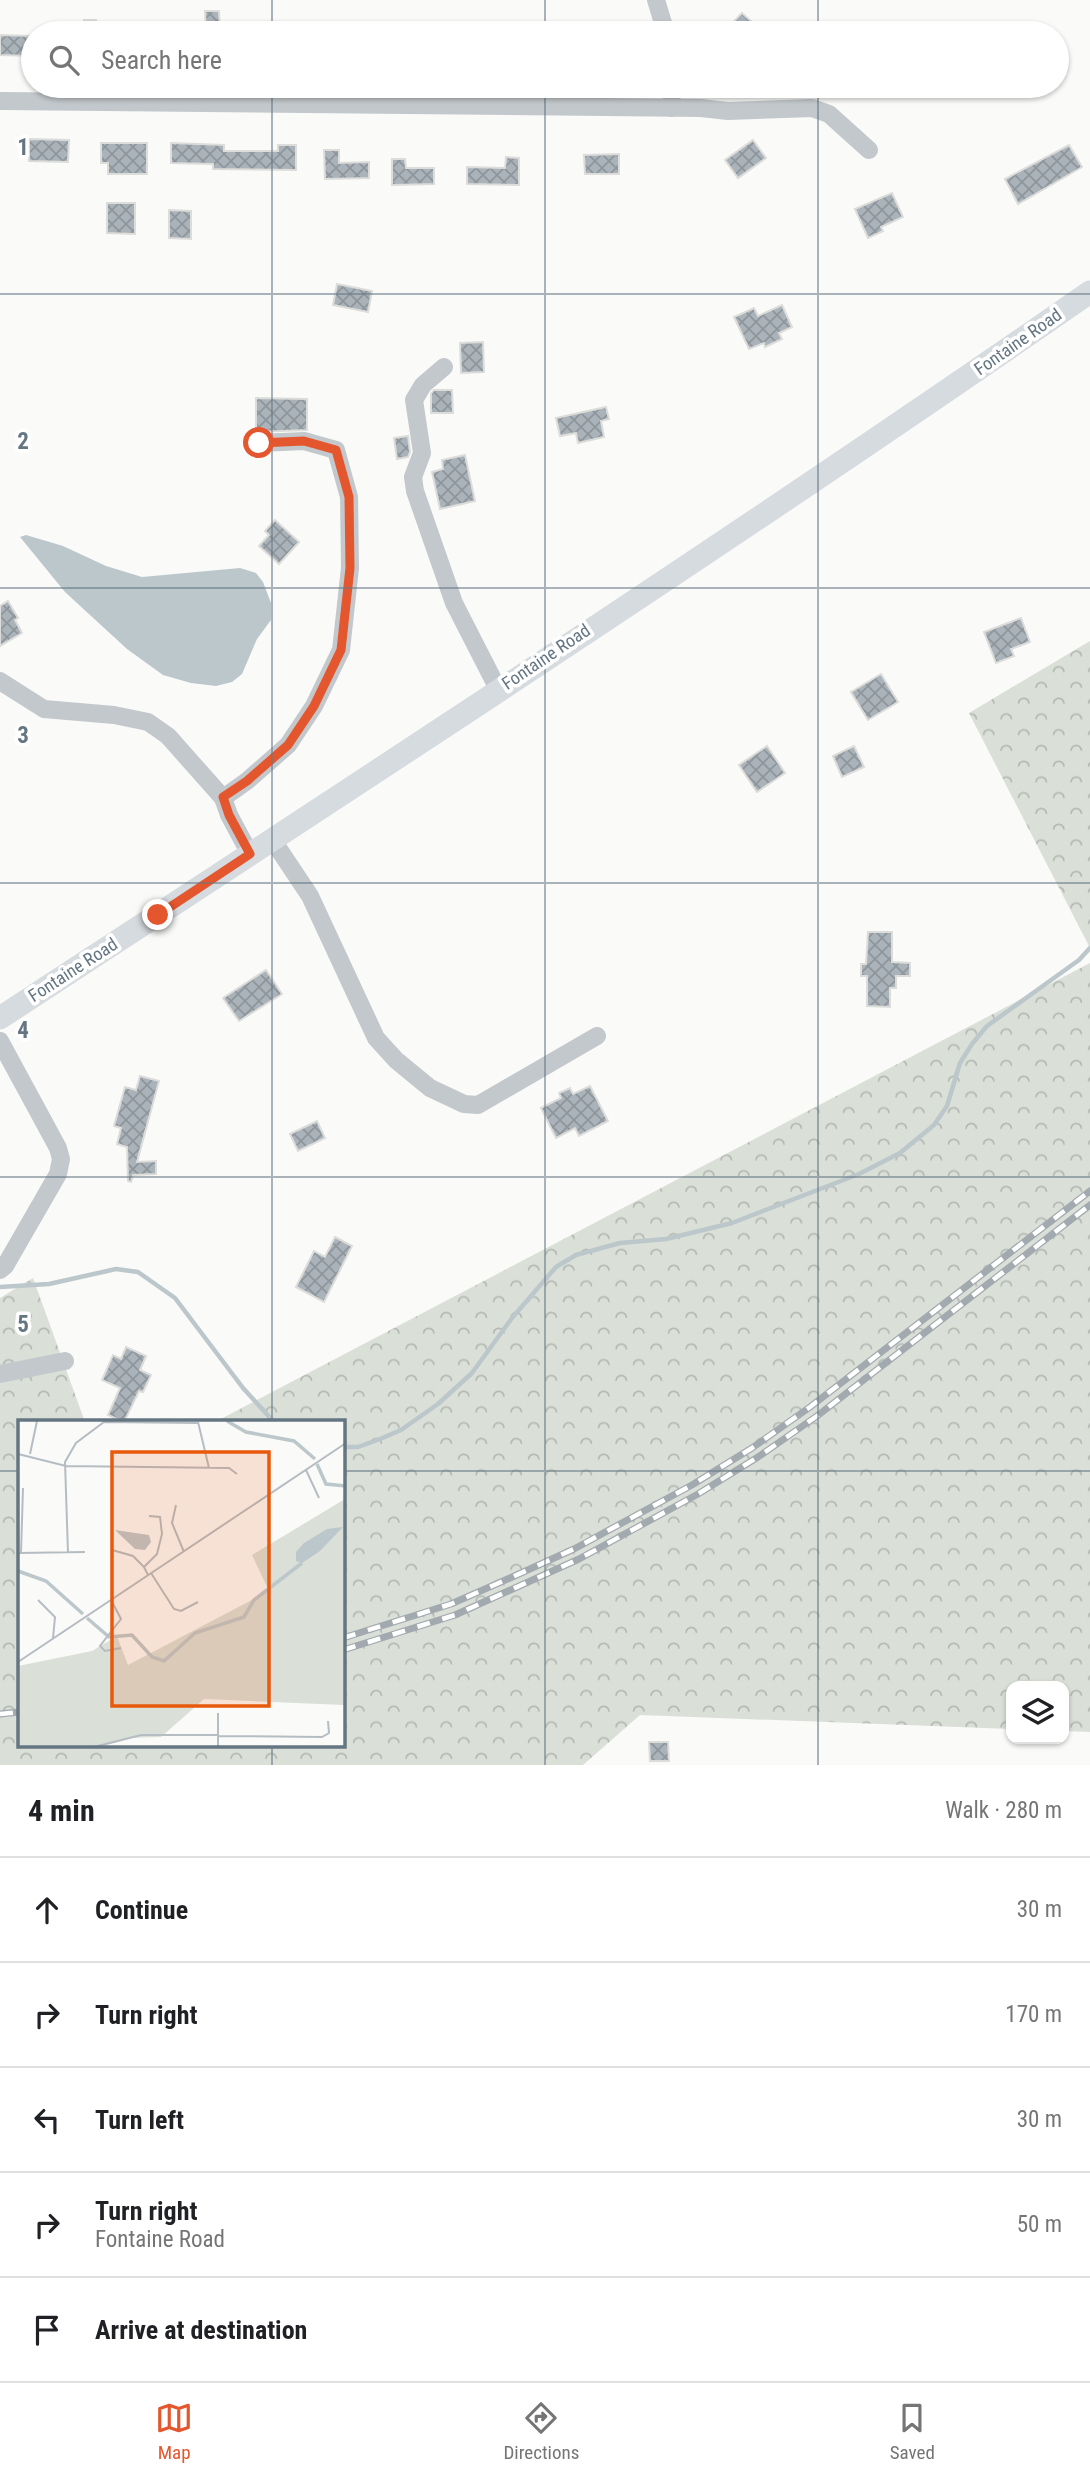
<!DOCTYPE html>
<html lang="en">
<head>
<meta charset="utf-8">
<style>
	:root { --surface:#fff; --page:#f2f2f2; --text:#202124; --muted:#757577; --line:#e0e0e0; --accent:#e4572e }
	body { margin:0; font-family:"Roboto Condensed",sans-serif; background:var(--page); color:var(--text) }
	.controls { position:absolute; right:21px; bottom:21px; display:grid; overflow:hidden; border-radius:14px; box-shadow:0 2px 5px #0004 }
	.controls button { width:63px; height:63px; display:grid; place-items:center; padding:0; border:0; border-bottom:2px solid var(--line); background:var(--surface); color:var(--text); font:35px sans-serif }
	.stop { position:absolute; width:21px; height:21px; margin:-16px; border:5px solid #e4572e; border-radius:50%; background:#fff }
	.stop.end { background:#e4572e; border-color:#fff; box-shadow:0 2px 7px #0008 }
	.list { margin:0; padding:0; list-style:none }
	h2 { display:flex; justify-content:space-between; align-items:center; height:91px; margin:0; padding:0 28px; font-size:30px }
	h2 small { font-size:23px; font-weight:400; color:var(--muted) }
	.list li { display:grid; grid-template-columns:46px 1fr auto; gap:21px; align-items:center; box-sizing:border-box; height:105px; padding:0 28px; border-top:2px solid var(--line) }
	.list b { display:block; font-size:26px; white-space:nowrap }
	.list p { margin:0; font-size:23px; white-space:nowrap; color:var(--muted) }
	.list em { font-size:23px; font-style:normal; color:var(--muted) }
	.icon { flex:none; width:38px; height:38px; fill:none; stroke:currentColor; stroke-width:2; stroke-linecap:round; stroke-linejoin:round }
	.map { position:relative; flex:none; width:1090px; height:1765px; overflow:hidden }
	.search { position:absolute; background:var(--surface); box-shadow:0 2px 5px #0004; left:21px; right:21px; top:21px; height:77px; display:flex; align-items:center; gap:18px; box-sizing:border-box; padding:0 24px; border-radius:38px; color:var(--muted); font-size:26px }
	.sheet { height:616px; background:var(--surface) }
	nav { display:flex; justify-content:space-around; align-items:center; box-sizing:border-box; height:98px; border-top:2px solid var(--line); background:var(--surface); font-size:19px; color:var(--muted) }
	nav a { display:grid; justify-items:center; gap:4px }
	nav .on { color:var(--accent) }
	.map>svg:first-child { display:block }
	.forest { fill:url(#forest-crowns) }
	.water { fill:#bbc7cb }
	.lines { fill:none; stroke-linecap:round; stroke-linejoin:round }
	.stream { stroke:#bbc7cb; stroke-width:4.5 }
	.building { fill:url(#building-cross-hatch); stroke:#dcdcda; stroke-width:2 }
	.minor { stroke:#c3c8cc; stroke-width:18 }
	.major { stroke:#d6dbdf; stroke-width:23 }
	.rail-casing { stroke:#a2aab0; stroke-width:7 }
	.rail { stroke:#fff; stroke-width:4.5; stroke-dasharray:13; stroke-linecap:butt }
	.route { stroke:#e4572e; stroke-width:9 }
	.grid { fill:none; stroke:#657683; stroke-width:2; stroke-opacity:0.55 }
	.labels { text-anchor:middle; stroke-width:7; stroke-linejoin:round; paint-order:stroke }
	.street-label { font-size:18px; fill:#657683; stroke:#fff }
	.inset-river { fill:none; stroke:#bbc7cb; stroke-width:3.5 }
	.inset-road { fill:none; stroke:#b5bdc2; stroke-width:2 }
	.view { fill:#e8590c; fill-opacity:0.15; stroke:#e8590c; stroke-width:3.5 }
	.inset-edge { fill:none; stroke:#657683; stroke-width:3.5 }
	.grid-label { font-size:23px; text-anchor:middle; font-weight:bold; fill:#657683; stroke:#fff; stroke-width:7; stroke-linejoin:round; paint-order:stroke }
</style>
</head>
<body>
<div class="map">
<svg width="1090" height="1765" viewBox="0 0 1090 1765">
	<defs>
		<pattern id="forest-crowns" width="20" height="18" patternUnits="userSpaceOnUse" patternTransform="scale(1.75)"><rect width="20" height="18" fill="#dadfd7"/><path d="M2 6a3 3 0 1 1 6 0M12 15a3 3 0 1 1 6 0" fill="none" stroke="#b4b9b4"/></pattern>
		<pattern id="building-cross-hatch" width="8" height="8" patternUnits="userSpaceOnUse" patternTransform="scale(1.75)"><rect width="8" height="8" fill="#aab3b9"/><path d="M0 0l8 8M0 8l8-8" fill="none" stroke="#8e969c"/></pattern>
	</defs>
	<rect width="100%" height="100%" fill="#fafaf8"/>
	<g class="forest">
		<polygon points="1090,641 1090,948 969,713"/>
		<polygon points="1090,963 1090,1732 1064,1731 1064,1686 1011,1686 1011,1729 640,1715 583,1765 0,1765 0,1298 33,1278 85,1422 19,1422 19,1746 343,1746 343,1422 215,1422"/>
	</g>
	<polygon class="water" points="26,535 63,546 106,566 142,577 240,568 256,573 263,582 271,603 271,620 257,639 242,674 232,682 216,686 191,683 163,675 127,649 65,592 20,537"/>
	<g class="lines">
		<g class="stream">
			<polyline points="0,1287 49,1284 116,1269 138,1272 175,1298 243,1388 274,1422"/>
			<polyline points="343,1447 358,1447 380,1439 401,1430 438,1404 472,1373 512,1318 556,1267 576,1255 620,1243 666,1239 732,1223 859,1174 900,1153 934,1125 947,1106 960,1063 972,1044 987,1026 1079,960 1090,948"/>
		</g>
	</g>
	<g class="building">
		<polygon points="205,11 219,11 220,33 206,33"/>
		<polygon points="742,13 764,33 723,33"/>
		<polygon points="84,20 96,20 96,33 83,33"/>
		<polygon points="0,35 33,36 33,56 0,55"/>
		<polygon points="29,139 69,140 68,162 29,161"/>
		<polygon points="753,140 766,158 738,178 725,160"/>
		<polygon points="101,143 147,143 147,174 108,174 108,163 101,163"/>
		<polygon points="171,143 224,145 224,151 278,151 278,145 296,145 296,170 213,169 213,164 171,163"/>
		<polygon points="1069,145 1082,167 1018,204 1005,179"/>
		<polygon points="324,150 339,150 339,163 369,162 369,178 325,179"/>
		<polygon points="619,154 619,174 585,174 584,155"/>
		<polygon points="506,157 519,158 519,185 467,184 467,167 505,168"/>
		<polygon points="392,159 405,159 406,168 434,168 434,184 392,185"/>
		<polygon points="892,193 903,217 881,227 883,231 868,238 855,209"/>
		<polygon points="107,203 135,203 135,234 107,233"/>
		<polygon points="169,210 191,211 191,239 169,238"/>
		<polygon points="337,284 372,291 368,312 333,305"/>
		<polygon points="782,305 792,327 779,333 782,339 765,347 764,343 749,349 734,317 754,308 758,316"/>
		<polygon points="483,342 484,372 461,373 460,343"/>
		<polygon points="434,390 452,390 453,413 431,413 431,394"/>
		<polygon points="256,398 307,399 307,430 256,432"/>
		<polygon points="606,407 609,419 601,421 604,437 578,443 576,433 560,436 556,418"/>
		<polygon points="408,436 410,452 408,457 397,459 394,438"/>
		<polygon points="465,455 475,501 440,509 432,472 443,469 442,460"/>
		<polygon points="275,520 299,542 279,564 259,546 269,535 265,531"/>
		<polygon points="8,601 18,618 15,620 22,633 0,646 0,606"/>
		<polygon points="1021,618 1030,642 1011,649 1014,656 996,663 984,632"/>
		<polygon points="881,674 898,702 868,720 851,692"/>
		<polygon points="767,746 785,773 757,792 739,765"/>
		<polygon points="854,746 864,767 842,777 833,756"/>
		<polygon points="868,932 892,932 892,962 910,963 910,976 896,976 896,988 890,988 890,1007 867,1006 867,976 861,976 861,964 866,964"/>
		<polygon points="266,970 282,994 239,1021 223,998"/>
		<polygon points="140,1076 159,1081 137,1162 156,1161 156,1174 133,1175 131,1182 128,1181 127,1147 117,1144 121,1128 114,1126 125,1087 136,1090"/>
		<polygon points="590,1086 608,1121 579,1136 575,1128 556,1138 541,1108 561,1098 559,1093 570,1088 573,1094"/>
		<polygon points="317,1121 325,1138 298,1151 290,1134"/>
		<polygon points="335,1237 352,1246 324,1302 296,1287 314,1251 325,1257"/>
		<polygon points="126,1347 146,1356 140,1370 151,1375 143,1392 139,1391 124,1422 108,1415 120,1388 102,1380 113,1355 121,1359"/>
		<polygon points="649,1742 668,1742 669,1761 650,1761"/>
	</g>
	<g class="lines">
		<g class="minor">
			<polyline points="656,0 666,33"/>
			<polyline points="671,86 672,108"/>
			<polyline points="0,101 701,108 728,111 812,108 829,114 869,150"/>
			<polyline points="444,367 423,385 414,400 422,453 413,477 415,491 454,603 498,689"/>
			<polyline points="0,681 44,709 114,715 148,722 168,736 223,798"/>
			<polyline points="272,839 310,896 376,1038 396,1060 430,1088 464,1104 478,1105 597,1036"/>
			<polyline points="250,854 229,815 223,798 247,781 288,745 314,706 341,650 350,568 349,497 336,450 304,441 259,443"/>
			<polyline points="0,1041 58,1148 61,1159 58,1174 5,1266 0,1270"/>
			<polyline points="0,1374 65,1361"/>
		</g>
		<path class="major" d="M0 1018C365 779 731 541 1090 292"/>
		<defs>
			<g id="rail">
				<polyline points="343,1638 451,1604 510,1578 574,1549 692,1485 752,1448 810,1407 1090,1191"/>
				<polyline points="343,1650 455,1615 579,1559 698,1494 758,1457 817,1416 1090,1205"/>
				<polyline points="0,1714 19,1712"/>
			</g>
		</defs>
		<use href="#rail" class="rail-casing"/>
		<use href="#rail" class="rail"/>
	</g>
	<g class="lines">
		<polyline class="route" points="158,915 250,854 229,815 223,797 247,781 288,745 314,706 341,650 350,568 349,497 336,450 304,441 259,443"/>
	</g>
	<path class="grid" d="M272 0V33M545 0V33M818 0V33M272 86V1422M545 86V1765M818 86V1765M0 294H1090M0 588H1090M0 883H1090M0 1177H1090M0 1471H19M343 1471H1090M272 1746V1765"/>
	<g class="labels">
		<g class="street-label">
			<text transform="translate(1018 342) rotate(-35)" y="6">Fontaine Road</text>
			<text transform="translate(546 657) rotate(-34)" y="6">Fontaine Road</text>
			<text transform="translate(73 970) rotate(-33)" y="6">Fontaine Road</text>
		</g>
	</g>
	<g transform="translate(18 1420)">
		<rect width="327" height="327" fill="#fafaf8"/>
		<path d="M327 79V285L186 279 143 317 111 318 82 327H0V246L74 231 99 216 110 245 251 171 234 135Z" fill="#dadfd7"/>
		<path d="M325 107 302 131 284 143 278 141V132L286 123 309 109ZM97 110 131 115 133 122 127 130 117 129Z" fill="#bbc7cb"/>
		<path class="inset-river" d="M209 1 228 12 276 21 297 39M299 44 308 64 328 66M0 151 28 161 65 194M69 198 91 217 114 215 134 237 146 241 177 213 226 197 236 180 284 143"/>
		<path class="inset-road" d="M180 2 191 48M0 34 48 46 211 48 219 54M12 34 19 1M288 50 301 78M158 85 154 103 166 132M94 130 115 136 126 147M0 133 67 132M3 133 5 68M50 133 47 42 58 23 86 2 180 3M133 153 156 189 163 191 180 182M130 155 126 147 139 134 144 114 142 97 131 96M20 180 37 197 35 218M93 180 103 199 82 226 87 231 103 228M0 242 328 23M200 293V327M200 316 304 317 311 313 310 301M76 327 123 315H200"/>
		<path class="view" d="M94 32H251V286H94Z"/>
		<rect width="327" height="327" class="inset-edge"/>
	</g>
	<g class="grid-label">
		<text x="23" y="155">1</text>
		<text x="23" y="449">2</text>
		<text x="23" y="743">3</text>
		<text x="23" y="1038">4</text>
		<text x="23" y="1332">5</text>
	</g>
</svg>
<div class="controls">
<button><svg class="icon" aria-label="layers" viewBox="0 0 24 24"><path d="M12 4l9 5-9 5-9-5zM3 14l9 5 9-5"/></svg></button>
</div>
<div class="stop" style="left:259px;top:443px"></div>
<div class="stop end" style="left:158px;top:915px"></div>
<div class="search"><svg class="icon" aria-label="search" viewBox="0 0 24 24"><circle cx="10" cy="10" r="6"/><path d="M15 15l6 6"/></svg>Search here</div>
</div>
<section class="sheet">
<h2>4 min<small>Walk · 280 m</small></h2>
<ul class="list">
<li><svg class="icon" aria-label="ahead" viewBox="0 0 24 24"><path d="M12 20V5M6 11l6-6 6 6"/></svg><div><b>Continue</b></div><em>30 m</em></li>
<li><svg class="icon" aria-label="right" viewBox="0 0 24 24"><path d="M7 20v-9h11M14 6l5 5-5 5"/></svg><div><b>Turn right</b></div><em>170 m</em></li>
<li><svg class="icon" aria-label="left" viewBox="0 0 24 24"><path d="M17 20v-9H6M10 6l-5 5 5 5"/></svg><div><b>Turn left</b></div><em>30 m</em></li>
<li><svg class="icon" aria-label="right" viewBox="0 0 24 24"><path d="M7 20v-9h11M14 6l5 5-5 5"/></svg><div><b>Turn right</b><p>Fontaine Road</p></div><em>50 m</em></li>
<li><svg class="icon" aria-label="arrive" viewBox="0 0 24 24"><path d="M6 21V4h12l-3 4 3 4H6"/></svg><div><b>Arrive at destination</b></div></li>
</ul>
</section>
<nav>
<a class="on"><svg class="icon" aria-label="map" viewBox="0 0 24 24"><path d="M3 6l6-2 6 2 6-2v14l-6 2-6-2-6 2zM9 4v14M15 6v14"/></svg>Map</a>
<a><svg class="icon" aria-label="directions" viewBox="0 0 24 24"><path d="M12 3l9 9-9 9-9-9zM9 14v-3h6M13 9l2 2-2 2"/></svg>Directions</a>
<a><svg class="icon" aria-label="saved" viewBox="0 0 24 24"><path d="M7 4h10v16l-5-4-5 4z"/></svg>Saved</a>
</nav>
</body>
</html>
